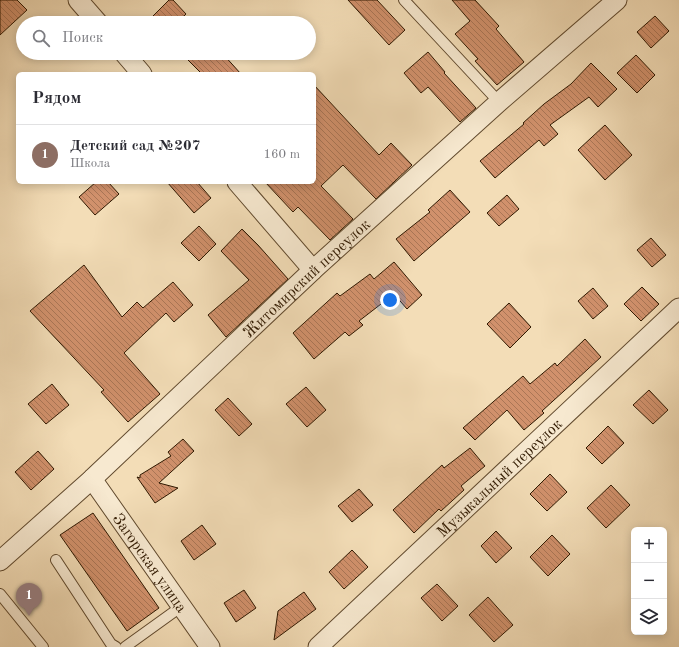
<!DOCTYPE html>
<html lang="ru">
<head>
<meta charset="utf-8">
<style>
	:root { --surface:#fff; --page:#f2f2f3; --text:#2b2b33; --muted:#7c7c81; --line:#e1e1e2; --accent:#0b8043 }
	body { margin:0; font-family:"Old Standard TT",serif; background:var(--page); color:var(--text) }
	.controls { position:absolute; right:12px; bottom:12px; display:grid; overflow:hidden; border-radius:6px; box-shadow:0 2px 10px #0003 }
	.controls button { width:36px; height:36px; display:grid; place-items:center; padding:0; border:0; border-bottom:1px solid var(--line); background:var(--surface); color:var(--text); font:20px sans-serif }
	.you { position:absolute; left:390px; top:300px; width:14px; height:14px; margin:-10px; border:3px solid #fff; border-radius:50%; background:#1a73e8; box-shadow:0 0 0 6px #1a73e833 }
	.badge { display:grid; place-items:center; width:26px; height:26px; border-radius:50%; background:var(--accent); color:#fff; font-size:13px; font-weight:700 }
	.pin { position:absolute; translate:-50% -33px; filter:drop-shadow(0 1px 2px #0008) }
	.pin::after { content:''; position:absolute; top:21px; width:14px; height:12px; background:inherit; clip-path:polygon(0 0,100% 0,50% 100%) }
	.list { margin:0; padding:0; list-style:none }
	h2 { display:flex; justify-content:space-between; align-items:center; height:52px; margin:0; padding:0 16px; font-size:17px }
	h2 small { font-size:13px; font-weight:400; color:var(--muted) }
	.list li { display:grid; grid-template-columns:26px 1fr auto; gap:12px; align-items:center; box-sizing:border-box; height:60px; padding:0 16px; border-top:1px solid var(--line) }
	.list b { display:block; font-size:15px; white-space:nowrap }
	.list p { margin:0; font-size:13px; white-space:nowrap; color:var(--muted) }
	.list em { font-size:13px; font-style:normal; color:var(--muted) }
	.icon { flex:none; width:22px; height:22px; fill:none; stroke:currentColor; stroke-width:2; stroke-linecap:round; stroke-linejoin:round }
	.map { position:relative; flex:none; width:679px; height:647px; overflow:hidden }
	.search { position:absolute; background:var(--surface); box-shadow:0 2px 10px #0003; left:16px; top:16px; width:300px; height:44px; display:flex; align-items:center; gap:10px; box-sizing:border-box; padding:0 14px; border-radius:22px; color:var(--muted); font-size:15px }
	.panel { position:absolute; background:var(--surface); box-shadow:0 2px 10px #0003; left:16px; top:72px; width:300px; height:112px; border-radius:6px }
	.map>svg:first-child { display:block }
	.building { fill:url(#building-back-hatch); stroke:#301901 }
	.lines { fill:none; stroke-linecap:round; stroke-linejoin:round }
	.lane-casing { stroke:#614a2e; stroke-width:12 }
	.street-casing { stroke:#614a2e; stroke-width:21 }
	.lane { stroke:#f7e9d0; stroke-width:10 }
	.street { stroke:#f7e9d0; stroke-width:19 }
	.labels { text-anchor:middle; stroke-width:3.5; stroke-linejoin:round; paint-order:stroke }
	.street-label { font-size:16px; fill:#301901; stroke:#f7e9d0 }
</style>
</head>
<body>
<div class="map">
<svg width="679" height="647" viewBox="0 0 679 647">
	<defs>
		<pattern id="building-back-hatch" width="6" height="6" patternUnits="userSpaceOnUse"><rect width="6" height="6" fill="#d1916c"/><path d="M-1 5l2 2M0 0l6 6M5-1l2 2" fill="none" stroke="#aa7656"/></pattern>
	</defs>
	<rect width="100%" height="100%" fill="#f3ddb7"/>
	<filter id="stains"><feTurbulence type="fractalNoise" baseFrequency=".005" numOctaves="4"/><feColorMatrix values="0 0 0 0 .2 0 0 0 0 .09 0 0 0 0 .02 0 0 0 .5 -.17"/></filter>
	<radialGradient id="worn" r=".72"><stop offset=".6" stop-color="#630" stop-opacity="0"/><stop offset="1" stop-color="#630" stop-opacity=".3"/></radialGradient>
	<g class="building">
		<polygon points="0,0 17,0 27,10 0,35"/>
		<polygon points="169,0 173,0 186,14 177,23 146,23"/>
		<polygon points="348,0 377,0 405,30 389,45"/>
		<polygon points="452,0 475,0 499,26 496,29 524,62 497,85 475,61 478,59 455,34 470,21"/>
		<polygon points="655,16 669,31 651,48 637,32"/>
		<polygon points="428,52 445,72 444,73 476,108 460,122 428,87 421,93 404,73"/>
		<polygon points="181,53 222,53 241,74 202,74"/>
		<polygon points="636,55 655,75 637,93 617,73"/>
		<polygon points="591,63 617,89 598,107 589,97 550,125 558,134 544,146 539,140 495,178 480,161 524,124 523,123 544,104 571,84"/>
		<polygon points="314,85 379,155 391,143 412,165 376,199 343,165 321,186 353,219 330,240 298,207 293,212 265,182 314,182"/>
		<polygon points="605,125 632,155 605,180 578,150"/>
		<polygon points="96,182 108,182 119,194 95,215 79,197"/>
		<polygon points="167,182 197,182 211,198 194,213"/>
		<polygon points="450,190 470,212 414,261 396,239 430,212 428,210"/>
		<polygon points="507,195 519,209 499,226 487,213"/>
		<polygon points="199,226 216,244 199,261 181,243"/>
		<polygon points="242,229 258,245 288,279 226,337 208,315 249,280 221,251"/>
		<polygon points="651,238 666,255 652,267 637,250"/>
		<polygon points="394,262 422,295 407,309 394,294 359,321 363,325 349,336 345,332 314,359 293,333 337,293 340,296 370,274 374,279"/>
		<polygon points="84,265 122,317 137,302 143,308 173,282 193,305 174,322 166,313 124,353 160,394 128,422 101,392 104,390 30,311"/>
		<polygon points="642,287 659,304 641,321 624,304"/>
		<polygon points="593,288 608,306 593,319 578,301"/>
		<polygon points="509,303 531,327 510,348 487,324"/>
		<polygon points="585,339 601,357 575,381 542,411 544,413 524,430 507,410 475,440 463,428 523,376 530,384 555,363 557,366"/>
		<polygon points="52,384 69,405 46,424 28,404"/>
		<polygon points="306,387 326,410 307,427 286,404"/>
		<polygon points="649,390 668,410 653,424 633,405"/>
		<polygon points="228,398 252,424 239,436 215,410"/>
		<polygon points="608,426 624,443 602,464 586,448"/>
		<polygon points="183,439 194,451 159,483 178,488 155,503 137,477 140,478 140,475 171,456 168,452"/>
		<polygon points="470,448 485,466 461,486 464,490 441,511 439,509 414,533 393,510 442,465 444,468"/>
		<polygon points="38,451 54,469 31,490 15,472"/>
		<polygon points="550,474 567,492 547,511 530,494"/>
		<polygon points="611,485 630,505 606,528 587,508"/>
		<polygon points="359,489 373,505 352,522 338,506"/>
		<polygon points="93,513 159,608 127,631 60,535"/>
		<polygon points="202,525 216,544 194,560 181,541"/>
		<polygon points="496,531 512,548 496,563 481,546"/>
		<polygon points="552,535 570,554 548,576 530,557"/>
		<polygon points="352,550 368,567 344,589 329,572"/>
		<polygon points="437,584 458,606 442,621 421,598"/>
		<polygon points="244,590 256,608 236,622 224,603"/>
		<polygon points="304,592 316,609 274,640 278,611"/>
		<polygon points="488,597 513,625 494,642 469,615"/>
	</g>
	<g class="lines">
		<defs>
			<g id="lane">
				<polyline points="404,0 499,102"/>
				<polyline points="56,560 111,644 116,647"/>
				<polyline points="0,594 43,647"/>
				<polyline points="125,647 182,606"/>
			</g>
			<g id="street">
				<polyline points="78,0 98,23"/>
				<polyline points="124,53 142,74"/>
				<polyline points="237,182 313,270"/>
				<path id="s1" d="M92 479 210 647"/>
				<path id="s2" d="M0 561 92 479 313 270 499 102 617 0"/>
				<path id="s3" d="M318 647 679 308"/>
			</g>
		</defs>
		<use href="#lane" class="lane-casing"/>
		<use href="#street" class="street-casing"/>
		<use href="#lane" class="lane"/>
		<use href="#street" class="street"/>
	</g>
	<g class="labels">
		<g class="street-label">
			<text dy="6" stroke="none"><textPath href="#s2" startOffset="417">Житомирский переулок</textPath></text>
			<text dy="6" stroke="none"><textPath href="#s3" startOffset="248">Музыкальный переулок</textPath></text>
			<text dy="6" stroke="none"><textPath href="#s1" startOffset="102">Загорская улица</textPath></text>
		</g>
	</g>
	<rect width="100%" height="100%" filter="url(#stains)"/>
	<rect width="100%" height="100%" fill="url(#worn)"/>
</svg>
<div class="controls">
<button>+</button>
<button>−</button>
<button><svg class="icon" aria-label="layers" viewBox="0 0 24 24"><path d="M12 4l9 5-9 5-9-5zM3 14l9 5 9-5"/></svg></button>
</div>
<div class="you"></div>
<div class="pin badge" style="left:29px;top:616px;background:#8d6e63">1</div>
<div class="search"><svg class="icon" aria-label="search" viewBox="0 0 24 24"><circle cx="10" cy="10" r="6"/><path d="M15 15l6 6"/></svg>Поиск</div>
<section class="panel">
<h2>Рядом<small></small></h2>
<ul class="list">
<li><span class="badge" style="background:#8d6e63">1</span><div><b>Детский сад №207</b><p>Школа</p></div><em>160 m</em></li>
</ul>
</section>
</div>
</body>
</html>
